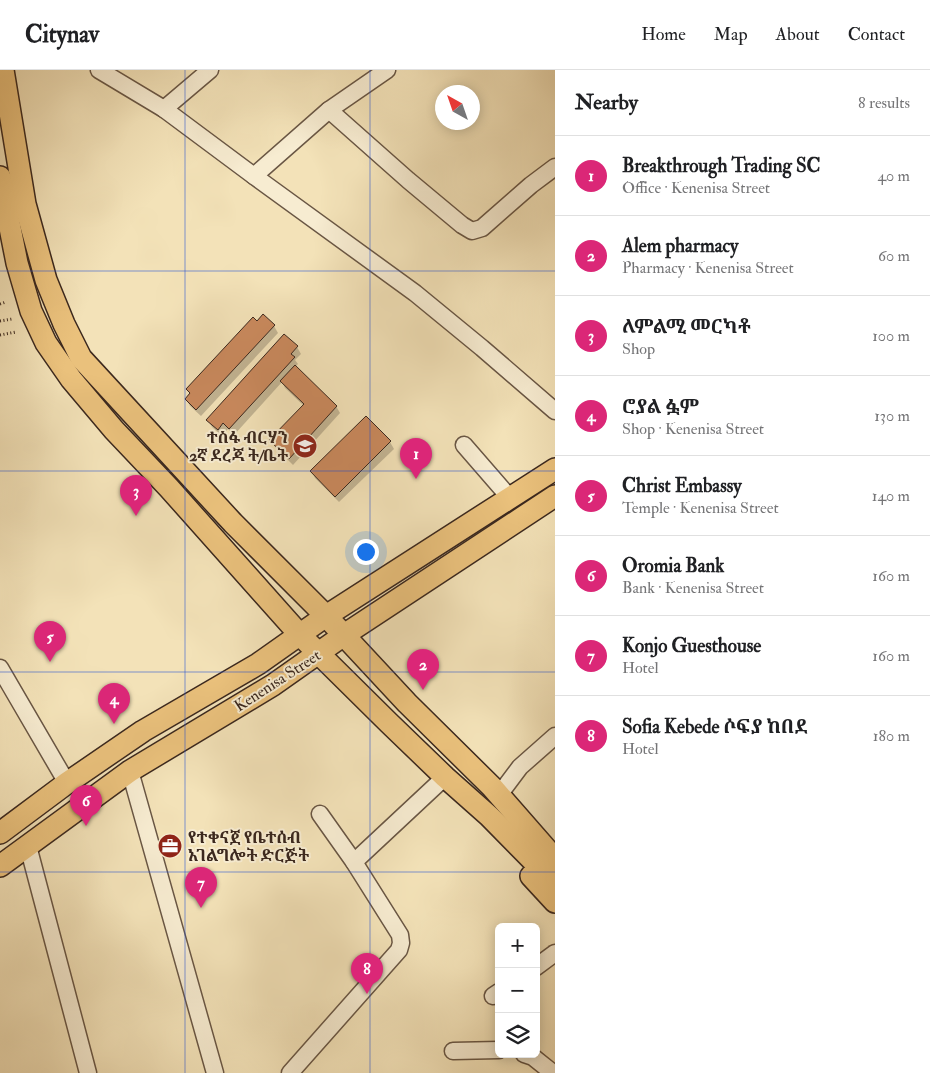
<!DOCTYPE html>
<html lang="en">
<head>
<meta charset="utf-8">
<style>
	:root { --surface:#fff; --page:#f6f6f6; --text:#202124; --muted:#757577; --line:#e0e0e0; --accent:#db2777 }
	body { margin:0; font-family:"IM FELL Double Pica","Noto Serif Ethiopic",serif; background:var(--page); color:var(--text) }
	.controls { position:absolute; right:15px; bottom:15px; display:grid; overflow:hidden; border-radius:8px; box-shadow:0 2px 12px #0003 }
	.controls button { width:45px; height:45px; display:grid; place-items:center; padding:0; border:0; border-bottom:1px solid var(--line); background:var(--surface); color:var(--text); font:25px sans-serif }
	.compass { position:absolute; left:435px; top:15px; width:45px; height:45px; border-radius:50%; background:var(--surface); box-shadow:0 2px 12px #0003; rotate:320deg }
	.you { position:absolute; left:365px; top:481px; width:18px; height:18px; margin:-12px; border:4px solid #fff; border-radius:50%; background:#1a73e8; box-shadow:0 0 0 8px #1a73e833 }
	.badge { display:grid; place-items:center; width:32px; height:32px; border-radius:50%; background:var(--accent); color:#fff; font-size:16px; font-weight:700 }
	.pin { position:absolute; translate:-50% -41px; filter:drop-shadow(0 1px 2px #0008) }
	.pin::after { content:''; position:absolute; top:26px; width:18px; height:15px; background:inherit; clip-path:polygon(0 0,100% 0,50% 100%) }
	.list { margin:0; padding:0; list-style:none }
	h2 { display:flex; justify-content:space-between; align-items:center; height:65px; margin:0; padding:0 20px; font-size:21px }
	h2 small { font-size:16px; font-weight:400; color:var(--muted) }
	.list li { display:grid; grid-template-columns:32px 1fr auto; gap:15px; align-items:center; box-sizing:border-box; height:80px; padding:0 20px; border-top:1px solid var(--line) }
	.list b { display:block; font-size:19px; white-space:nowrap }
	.list p { margin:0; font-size:16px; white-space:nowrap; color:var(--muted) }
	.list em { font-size:16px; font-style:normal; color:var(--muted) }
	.icon { flex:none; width:28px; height:28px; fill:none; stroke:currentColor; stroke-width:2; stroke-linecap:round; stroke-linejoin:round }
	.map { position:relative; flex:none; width:555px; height:1003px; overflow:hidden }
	header { display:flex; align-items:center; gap:30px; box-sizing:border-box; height:70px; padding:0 25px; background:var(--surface); border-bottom:1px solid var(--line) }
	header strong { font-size:24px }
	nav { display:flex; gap:28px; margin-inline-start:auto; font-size:18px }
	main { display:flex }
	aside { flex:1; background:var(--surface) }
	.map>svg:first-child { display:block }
	.shadow { fill:#0003 }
	.building { fill:#c9895d; stroke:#3b281e }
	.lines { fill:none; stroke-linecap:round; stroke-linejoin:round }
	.minor-casing { stroke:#695644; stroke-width:19 }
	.major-casing { stroke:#3b281e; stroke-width:24 }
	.path { stroke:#3b281e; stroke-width:3; stroke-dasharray:1 2.5; stroke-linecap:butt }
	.minor { stroke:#f7ecd1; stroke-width:16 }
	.major { stroke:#eac17c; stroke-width:21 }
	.grid { fill:none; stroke:#1d4ed8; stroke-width:1; stroke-opacity:0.55 }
	.labels { text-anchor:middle; stroke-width:4; stroke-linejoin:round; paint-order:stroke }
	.poi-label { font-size:16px; font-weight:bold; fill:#3b281e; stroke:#f7ecd1; text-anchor:end }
	.street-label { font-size:16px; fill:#3b281e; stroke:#f7ecd1 }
</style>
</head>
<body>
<header>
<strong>Citynav</strong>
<nav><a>Home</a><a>Map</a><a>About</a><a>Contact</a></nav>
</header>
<main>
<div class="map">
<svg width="555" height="1003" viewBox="0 0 555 1003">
	<rect width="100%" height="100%" fill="#f3e2b8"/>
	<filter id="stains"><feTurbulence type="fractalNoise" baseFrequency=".004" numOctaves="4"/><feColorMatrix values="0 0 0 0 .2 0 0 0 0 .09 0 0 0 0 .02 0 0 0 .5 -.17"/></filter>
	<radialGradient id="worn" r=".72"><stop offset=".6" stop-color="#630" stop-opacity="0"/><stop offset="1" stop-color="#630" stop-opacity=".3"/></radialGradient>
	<g class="shadow">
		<polygon points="263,246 274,256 278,263 201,346 190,336 186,329 191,325 188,319"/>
		<polygon points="297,277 301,284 295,290 298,294 295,297 336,336 340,343 293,395 275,377 271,370 304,336 285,318 282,312 234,365 228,359 222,366 212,357 208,350"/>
		<polygon points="366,348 390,372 394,379 339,432 315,408 312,401"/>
	</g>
	<g class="building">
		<polygon points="263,244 275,255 196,340 185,329 190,323 186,319 253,247 257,251"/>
		<polygon points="284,264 298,276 291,284 295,287 229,359 223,353 218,360 206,350"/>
		<polygon points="295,295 337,336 289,389 269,370 304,334 280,311"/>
		<polygon points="366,346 391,371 335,427 310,401"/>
	</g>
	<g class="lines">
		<defs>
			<g id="minor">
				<polyline points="99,0 164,39 254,106 415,223 482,278 555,341"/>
				<polyline points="164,39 210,0"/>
				<polyline points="329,40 408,110 462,155 472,161 482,158 531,115 555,97"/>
				<polyline points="254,106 329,40 387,0"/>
				<polyline points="464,375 510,428"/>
				<polyline points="0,598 67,713"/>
				<polyline points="130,701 215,1003"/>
				<polyline points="502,721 520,697 555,666"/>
				<polyline points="28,776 88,1003"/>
				<polyline points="354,792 445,707"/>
				<polyline points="536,897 555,883"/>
				<polyline points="493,926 499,922"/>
				<polyline points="453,981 499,980"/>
				<polyline points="524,984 533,987 553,1003"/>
				<polyline points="290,1003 399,880 401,873 400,865 354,792 320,744"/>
			</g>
			<g id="major">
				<polyline points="3,0 25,134 46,210 64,254 81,288 233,453 326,546 407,633 492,717 555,789"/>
				<polyline points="0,107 17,193 31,241 46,273 71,309 114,360 169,418 300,565 389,653 445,707 489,746 555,813"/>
				<polyline points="0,763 67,713 143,661 258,594 326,546 555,399"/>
				<polyline points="0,796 130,701 273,615 344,565 555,426"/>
				<polyline points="531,806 555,832"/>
			</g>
		</defs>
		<use href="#minor" class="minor-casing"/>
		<use href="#major" class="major-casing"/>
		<g class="path">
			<polyline points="0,234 6,232"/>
			<polyline points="0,251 12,249"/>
			<polyline points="0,265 16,262"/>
		</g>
		<use href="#minor" class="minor"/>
		<use href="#major" class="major"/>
	</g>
	<path class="grid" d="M185 0V1003M370 0V1003M0 201H555M0 401H555M0 602H555M0 802H555"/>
	<defs>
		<symbol id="school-disc" viewBox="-11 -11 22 22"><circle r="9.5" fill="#8f2418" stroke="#f7ecd1"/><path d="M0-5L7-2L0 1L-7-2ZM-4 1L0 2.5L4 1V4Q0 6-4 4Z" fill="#fff"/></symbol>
		<symbol id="office-disc" viewBox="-11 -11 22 22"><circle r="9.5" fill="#8f2418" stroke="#f7ecd1"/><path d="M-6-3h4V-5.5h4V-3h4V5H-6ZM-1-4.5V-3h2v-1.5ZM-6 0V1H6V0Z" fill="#fff"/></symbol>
	</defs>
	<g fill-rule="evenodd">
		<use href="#school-disc" x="291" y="362" width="28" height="28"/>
		<use href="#office-disc" x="156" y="762" width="28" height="28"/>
	</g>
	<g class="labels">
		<g class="poi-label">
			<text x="288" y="373">ተስፋ ብርሃን<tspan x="288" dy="18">2ኛ ደረጃ ት/ቤት</tspan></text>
			<text x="188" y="773" text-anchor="start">የተቀናጀ የቤተሰብ<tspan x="188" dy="18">አገልግሎት ድርጅት</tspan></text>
		</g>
		<g class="street-label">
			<text transform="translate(277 610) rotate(-33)" y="6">Kenenisa Street</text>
		</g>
	</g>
	<rect width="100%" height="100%" filter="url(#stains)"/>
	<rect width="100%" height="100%" fill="url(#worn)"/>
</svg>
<div class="controls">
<button>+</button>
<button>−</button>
<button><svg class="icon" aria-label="layers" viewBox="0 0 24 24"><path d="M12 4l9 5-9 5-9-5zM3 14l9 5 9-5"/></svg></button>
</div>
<svg class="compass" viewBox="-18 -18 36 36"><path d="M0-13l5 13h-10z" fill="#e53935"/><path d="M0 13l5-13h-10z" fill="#757577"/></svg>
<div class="you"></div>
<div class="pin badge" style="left:416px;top:409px">1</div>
<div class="pin badge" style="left:423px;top:620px">2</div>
<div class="pin badge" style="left:136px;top:446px">3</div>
<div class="pin badge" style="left:114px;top:654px">4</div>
<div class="pin badge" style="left:50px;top:592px">5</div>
<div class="pin badge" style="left:86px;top:756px">6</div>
<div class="pin badge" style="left:201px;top:838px">7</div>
<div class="pin badge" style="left:367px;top:924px">8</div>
</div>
<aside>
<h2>Nearby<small>8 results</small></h2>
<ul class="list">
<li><span class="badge">1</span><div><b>Breakthrough Trading SC</b><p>Office · Kenenisa Street</p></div><em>40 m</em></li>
<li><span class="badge">2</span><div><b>Alem pharmacy</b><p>Pharmacy · Kenenisa Street</p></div><em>60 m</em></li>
<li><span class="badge">3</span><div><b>ለምልሚ መርካቶ</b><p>Shop</p></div><em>100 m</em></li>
<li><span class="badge">4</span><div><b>ሮያል ፏም</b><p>Shop · Kenenisa Street</p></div><em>130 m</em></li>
<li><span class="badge">5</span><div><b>Christ Embassy</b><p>Temple · Kenenisa Street</p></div><em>140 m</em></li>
<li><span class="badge">6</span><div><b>Oromia Bank</b><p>Bank · Kenenisa Street</p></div><em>160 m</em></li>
<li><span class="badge">7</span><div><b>Konjo Guesthouse</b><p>Hotel</p></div><em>160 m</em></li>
<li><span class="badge">8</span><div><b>Sofia Kebede ሶፍያ ከበደ</b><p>Hotel</p></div><em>180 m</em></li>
</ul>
</aside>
</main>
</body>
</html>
